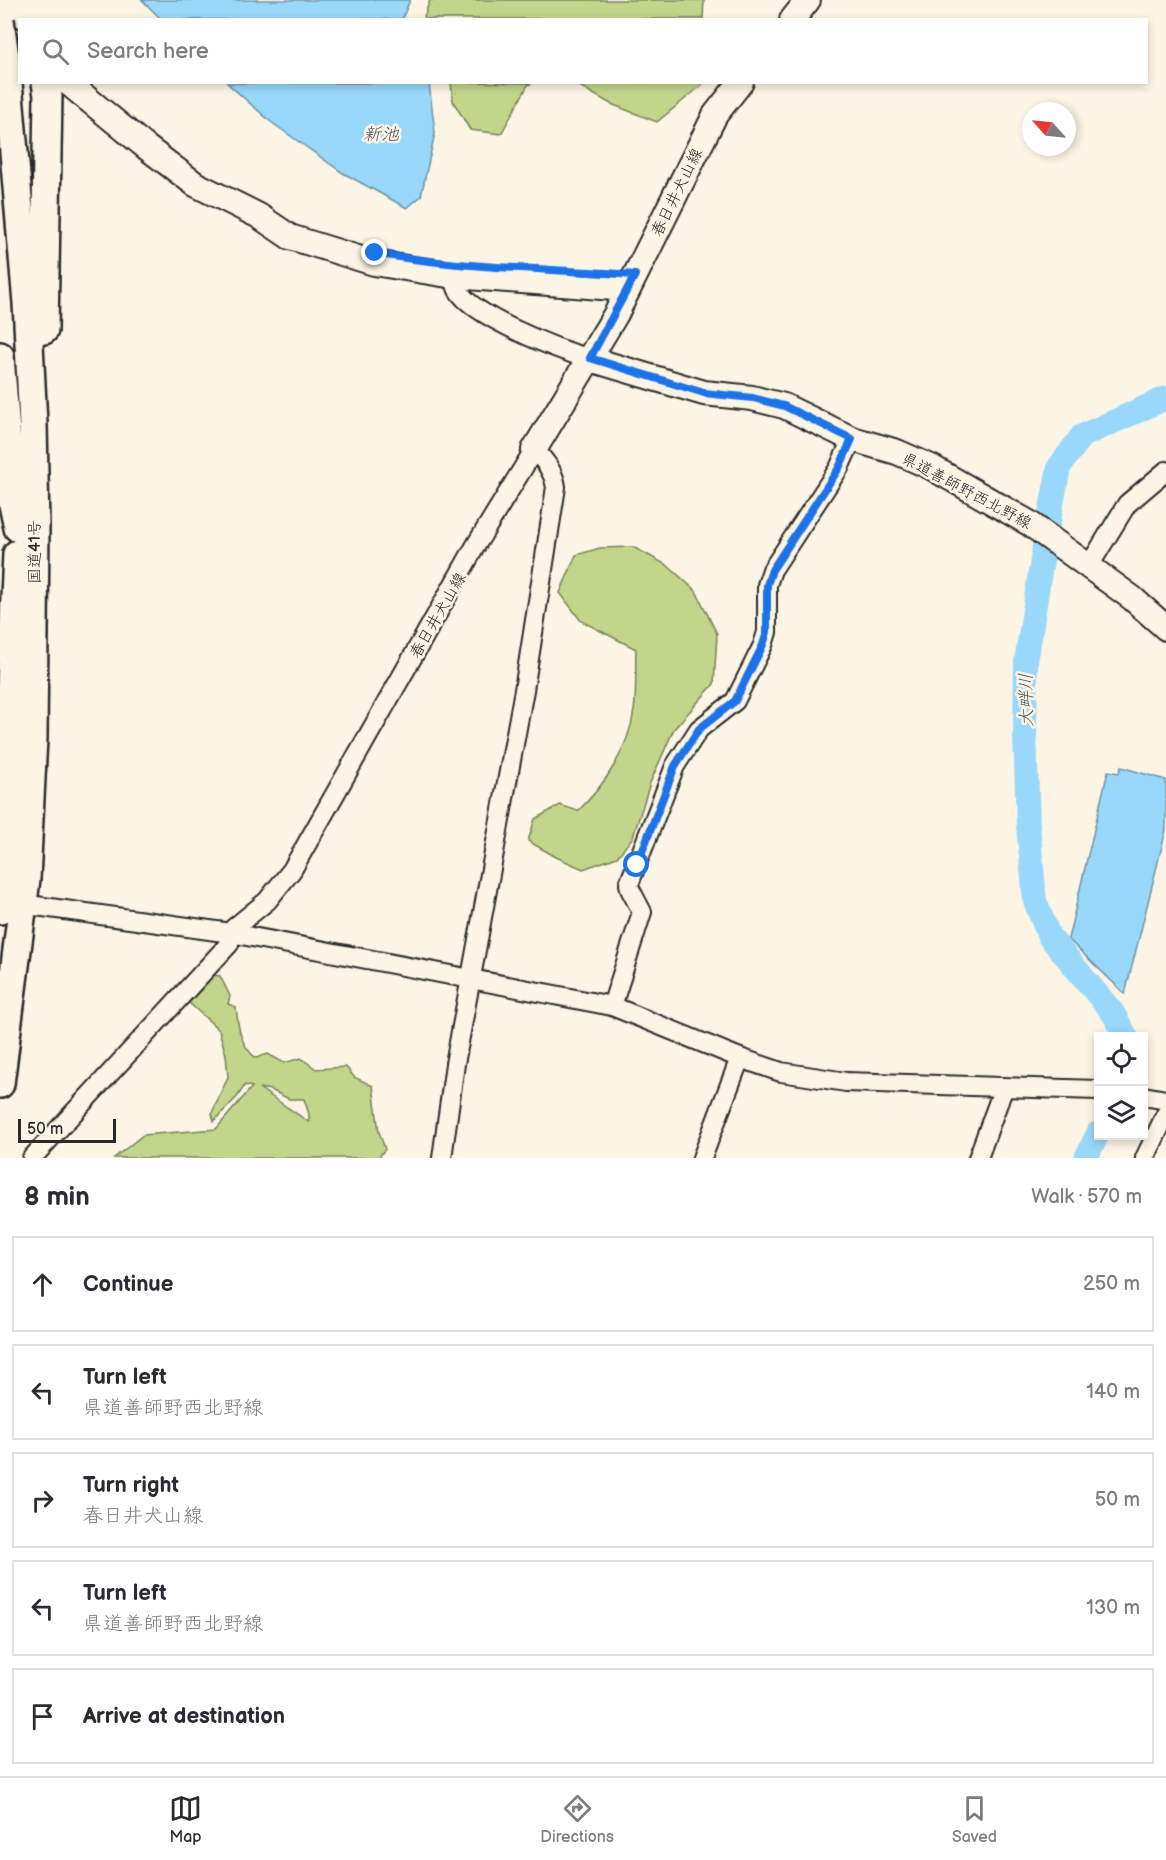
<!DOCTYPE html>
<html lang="en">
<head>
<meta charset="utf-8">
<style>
	:root { --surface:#fff; --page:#f2f2f3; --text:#2b2b33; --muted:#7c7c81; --line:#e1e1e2; --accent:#2b2b2b }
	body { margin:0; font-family:"Balsamiq Sans","Klee One",sans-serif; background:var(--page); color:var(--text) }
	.controls { position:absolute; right:18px; bottom:18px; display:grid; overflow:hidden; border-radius:0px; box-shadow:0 3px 9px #0003 }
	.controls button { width:54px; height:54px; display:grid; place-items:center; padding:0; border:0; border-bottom:2px solid var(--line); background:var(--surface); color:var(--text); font:30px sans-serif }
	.compass { position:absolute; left:1022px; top:102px; width:54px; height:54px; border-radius:50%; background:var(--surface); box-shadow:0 3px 9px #0003; rotate:297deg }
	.scale { position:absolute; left:18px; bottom:15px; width:98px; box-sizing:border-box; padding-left:6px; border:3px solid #2b2b2b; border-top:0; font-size:16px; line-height:21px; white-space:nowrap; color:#2b2b2b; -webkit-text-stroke:4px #fcf5e5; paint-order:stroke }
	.stop { position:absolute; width:18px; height:18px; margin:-14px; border:4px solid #1a73e8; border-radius:50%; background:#fff }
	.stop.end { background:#1a73e8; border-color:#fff; box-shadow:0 2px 6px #0008 }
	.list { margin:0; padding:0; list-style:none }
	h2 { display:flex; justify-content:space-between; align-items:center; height:78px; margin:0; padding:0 24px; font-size:26px }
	h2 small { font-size:20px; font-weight:400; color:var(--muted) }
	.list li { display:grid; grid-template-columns:39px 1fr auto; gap:18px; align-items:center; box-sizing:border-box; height:96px; margin:0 12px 12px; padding:0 12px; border:2px solid var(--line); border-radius:0px }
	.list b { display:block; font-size:22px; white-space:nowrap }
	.list p { margin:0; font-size:20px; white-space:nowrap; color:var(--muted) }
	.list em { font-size:20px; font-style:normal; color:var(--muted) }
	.icon { flex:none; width:33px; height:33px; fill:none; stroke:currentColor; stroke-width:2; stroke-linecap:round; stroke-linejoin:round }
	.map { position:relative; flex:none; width:1166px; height:1158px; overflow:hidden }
	.search { position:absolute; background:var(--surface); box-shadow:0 3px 9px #0003; left:18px; right:18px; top:18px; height:66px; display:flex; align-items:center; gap:15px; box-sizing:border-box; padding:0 21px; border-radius:0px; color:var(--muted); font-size:22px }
	.sheet { height:618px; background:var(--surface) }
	nav { display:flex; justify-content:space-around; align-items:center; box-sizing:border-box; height:84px; border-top:2px solid var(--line); background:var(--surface); font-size:16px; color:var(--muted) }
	nav a { display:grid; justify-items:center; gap:3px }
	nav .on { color:var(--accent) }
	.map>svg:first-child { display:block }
	.green { fill:#c2d58a; stroke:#76805a; stroke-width:1.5; fill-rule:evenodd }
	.water { fill:#99d8fa; stroke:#6d93a7; stroke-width:1.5 }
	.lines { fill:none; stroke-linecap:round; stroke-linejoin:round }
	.river { stroke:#99d8fa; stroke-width:24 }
	.minor-casing { stroke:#2b2b2b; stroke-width:22 }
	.major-casing { stroke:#2b2b2b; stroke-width:28 }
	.highway-casing { stroke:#2b2b2b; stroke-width:32 }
	.minor { stroke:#fcf5e5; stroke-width:18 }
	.major { stroke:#fcf5e5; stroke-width:24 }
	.highway { stroke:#fcf5e5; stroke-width:27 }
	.highway-bridge-casing { stroke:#2b2b2b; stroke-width:32; stroke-linecap:butt }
	.highway-bridge { stroke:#fcf5e5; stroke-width:27 }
	.route { stroke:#1a73e8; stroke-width:8 }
	.labels { text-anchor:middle; stroke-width:5; stroke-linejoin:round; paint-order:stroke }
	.street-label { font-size:16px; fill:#2b2b2b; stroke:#fcf5e5 }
	.water-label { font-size:18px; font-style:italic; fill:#46565f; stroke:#fcf5e5 }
</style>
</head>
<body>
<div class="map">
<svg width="1166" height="1158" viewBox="0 0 1166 1158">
	<rect width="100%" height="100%" fill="#fcf5e5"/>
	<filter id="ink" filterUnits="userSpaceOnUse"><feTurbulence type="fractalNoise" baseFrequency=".0167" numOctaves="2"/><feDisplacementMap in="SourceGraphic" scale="12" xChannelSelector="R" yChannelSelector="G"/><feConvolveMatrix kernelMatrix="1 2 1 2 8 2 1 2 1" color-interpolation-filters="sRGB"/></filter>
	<g filter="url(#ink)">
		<g class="green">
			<polygon points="430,0 704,0 703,19 425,19 424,17"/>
			<polygon points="451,83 451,82 532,83 528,85 501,134 470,130 453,101"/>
			<polygon points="574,83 702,82 702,85 657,122 611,104"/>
			<path d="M633 547 667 565 696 591 717 634 714 684 674 729 650 783 633 837 617 857 583 869 556 857 528 841 535 819 560 805 578 811C605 785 629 748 634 710 637 690 635 668 636 649L581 621 560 593 576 555 600 548Z"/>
			<path d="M212 975 220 976 230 996 228 1004 236 1007C238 1027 240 1045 256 1058L268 1054 284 1063 301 1058 316 1069 346 1067 354 1077 373 1086 379 1132 385 1149 378 1158H114L143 1135 216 1129 252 1087 245 1085 238 1096 214 1121 212 1113 228 1077 226 1055 219 1030 189 1003 200 987ZM259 1088 271 1090 289 1099H304L309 1114V1122Z"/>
		</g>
		<g class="water">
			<polygon points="142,0 410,0 402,19 162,20"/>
			<polygon points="227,83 429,83 435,133 421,196 407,208 343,173 271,122"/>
			<polygon points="1121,767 1166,780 1166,830 1125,994 1068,939 1108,771 1119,773"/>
		</g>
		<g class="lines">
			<g class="river">
				<polyline points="1126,1036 1113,1013 1049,936 1035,901 1028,825 1025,733 1026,662 1044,547 1059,467 1082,436 1166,398"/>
				<polyline points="1086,1158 1098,1133"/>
			</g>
			<defs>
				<g id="minor">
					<path d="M454 276C455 280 456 286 458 290 473 317 559 350 590 359"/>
					<polyline points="1089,566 1127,504 1166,471"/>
					<path d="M14 903 231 933 234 928 267 901 292 870 476 545 534 450C545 460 554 472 556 487L524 690 455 1064 442 1158"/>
					<polyline points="612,1006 642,912 630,889 629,884 675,766 699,729 735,701 763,645 767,632 767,585 772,570 839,468 852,439"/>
					<polyline points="1144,1096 1166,1100"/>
					<polyline points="32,1158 229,944 231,933 612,1006 740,1058 781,1072 846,1082 1098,1090"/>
					<polyline points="702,1158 740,1058"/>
					<polyline points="978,1158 1004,1087"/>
					<polyline points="1145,1158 1166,1114"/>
				</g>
				<g id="major">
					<polyline points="792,20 808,0"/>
					<polyline points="0,31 20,45"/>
					<polyline points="67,82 146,147 195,184 259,216 290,237 374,263 454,276 628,289"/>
					<polyline points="590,359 704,393 752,398 784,406 852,439 897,452 931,467 1029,523 1132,598 1166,628"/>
					<polyline points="534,450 616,314 715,115 741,82"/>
				</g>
				<g id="highway">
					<polyline points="44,330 48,96 46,82"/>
					<polyline points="0,356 11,495 18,528"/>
					<polyline points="0,910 17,554"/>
					<polyline points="0,1084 26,879 33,738 35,525 33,424 27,303 7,71"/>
				</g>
			</defs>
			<use href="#minor" class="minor-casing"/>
			<use href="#major" class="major-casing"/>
			<use href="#highway" class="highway-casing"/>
			<use href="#minor" class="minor"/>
			<use href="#major" class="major"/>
			<use href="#highway" class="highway"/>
			<defs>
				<polyline id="highway-bridge" points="0,20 7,71"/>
			</defs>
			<use href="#highway-bridge" class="highway-bridge-casing"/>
			<use href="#highway-bridge" class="highway-bridge"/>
		</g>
	</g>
	<g class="lines" filter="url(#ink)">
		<path class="route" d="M375 253C461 269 549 268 635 275L590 358 704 393 753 398 784 406 852 439 839 468 772 570 767 585V632L763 645 735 701 699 729 675 766 637 865"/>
	</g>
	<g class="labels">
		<g class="street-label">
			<text transform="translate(676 192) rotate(-64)" y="6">春日井犬山線</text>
			<text transform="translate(967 490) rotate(28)" y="6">県道善師野西北野線</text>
			<text transform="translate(34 552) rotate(-90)" y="6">国道41号</text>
			<text transform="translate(437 615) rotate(-60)" y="6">春日井犬山線</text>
		</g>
		<g class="water-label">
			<text x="381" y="140">新池</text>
			<text transform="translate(1026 700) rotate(-91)" y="6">大畔川</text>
		</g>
	</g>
</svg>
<div class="controls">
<button><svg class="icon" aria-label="locate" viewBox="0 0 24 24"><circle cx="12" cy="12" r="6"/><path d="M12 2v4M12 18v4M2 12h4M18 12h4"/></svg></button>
<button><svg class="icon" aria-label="layers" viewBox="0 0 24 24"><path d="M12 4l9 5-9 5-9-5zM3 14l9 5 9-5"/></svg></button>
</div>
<svg class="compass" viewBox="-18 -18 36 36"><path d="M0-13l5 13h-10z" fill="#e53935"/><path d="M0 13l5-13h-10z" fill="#7c7c81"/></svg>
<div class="scale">50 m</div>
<div class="stop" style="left:637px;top:865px"></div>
<div class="stop end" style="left:375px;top:253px"></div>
<div class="search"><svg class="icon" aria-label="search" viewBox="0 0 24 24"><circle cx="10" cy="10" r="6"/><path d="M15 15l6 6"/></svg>Search here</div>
</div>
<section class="sheet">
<h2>8 min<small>Walk · 570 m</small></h2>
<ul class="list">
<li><svg class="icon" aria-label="ahead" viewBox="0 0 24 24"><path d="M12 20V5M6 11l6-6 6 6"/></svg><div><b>Continue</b></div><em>250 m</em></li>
<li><svg class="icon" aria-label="left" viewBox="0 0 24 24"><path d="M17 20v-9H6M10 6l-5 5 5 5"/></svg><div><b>Turn left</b><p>県道善師野西北野線</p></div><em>140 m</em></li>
<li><svg class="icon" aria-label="right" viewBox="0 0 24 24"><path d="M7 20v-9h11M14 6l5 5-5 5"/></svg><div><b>Turn right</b><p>春日井犬山線</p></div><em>50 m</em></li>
<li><svg class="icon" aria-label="left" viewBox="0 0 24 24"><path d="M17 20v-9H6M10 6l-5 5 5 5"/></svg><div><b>Turn left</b><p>県道善師野西北野線</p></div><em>130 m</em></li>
<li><svg class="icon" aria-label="arrive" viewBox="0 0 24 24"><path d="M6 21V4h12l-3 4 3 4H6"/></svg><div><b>Arrive at destination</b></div></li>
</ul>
</section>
<nav>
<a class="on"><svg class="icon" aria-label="map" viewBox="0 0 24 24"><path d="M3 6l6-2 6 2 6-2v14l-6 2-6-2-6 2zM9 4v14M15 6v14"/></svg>Map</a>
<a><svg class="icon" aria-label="directions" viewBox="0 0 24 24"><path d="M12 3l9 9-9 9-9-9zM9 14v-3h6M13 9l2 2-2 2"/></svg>Directions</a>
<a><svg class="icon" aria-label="saved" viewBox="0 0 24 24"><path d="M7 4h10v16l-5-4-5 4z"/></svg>Saved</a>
</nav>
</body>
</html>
